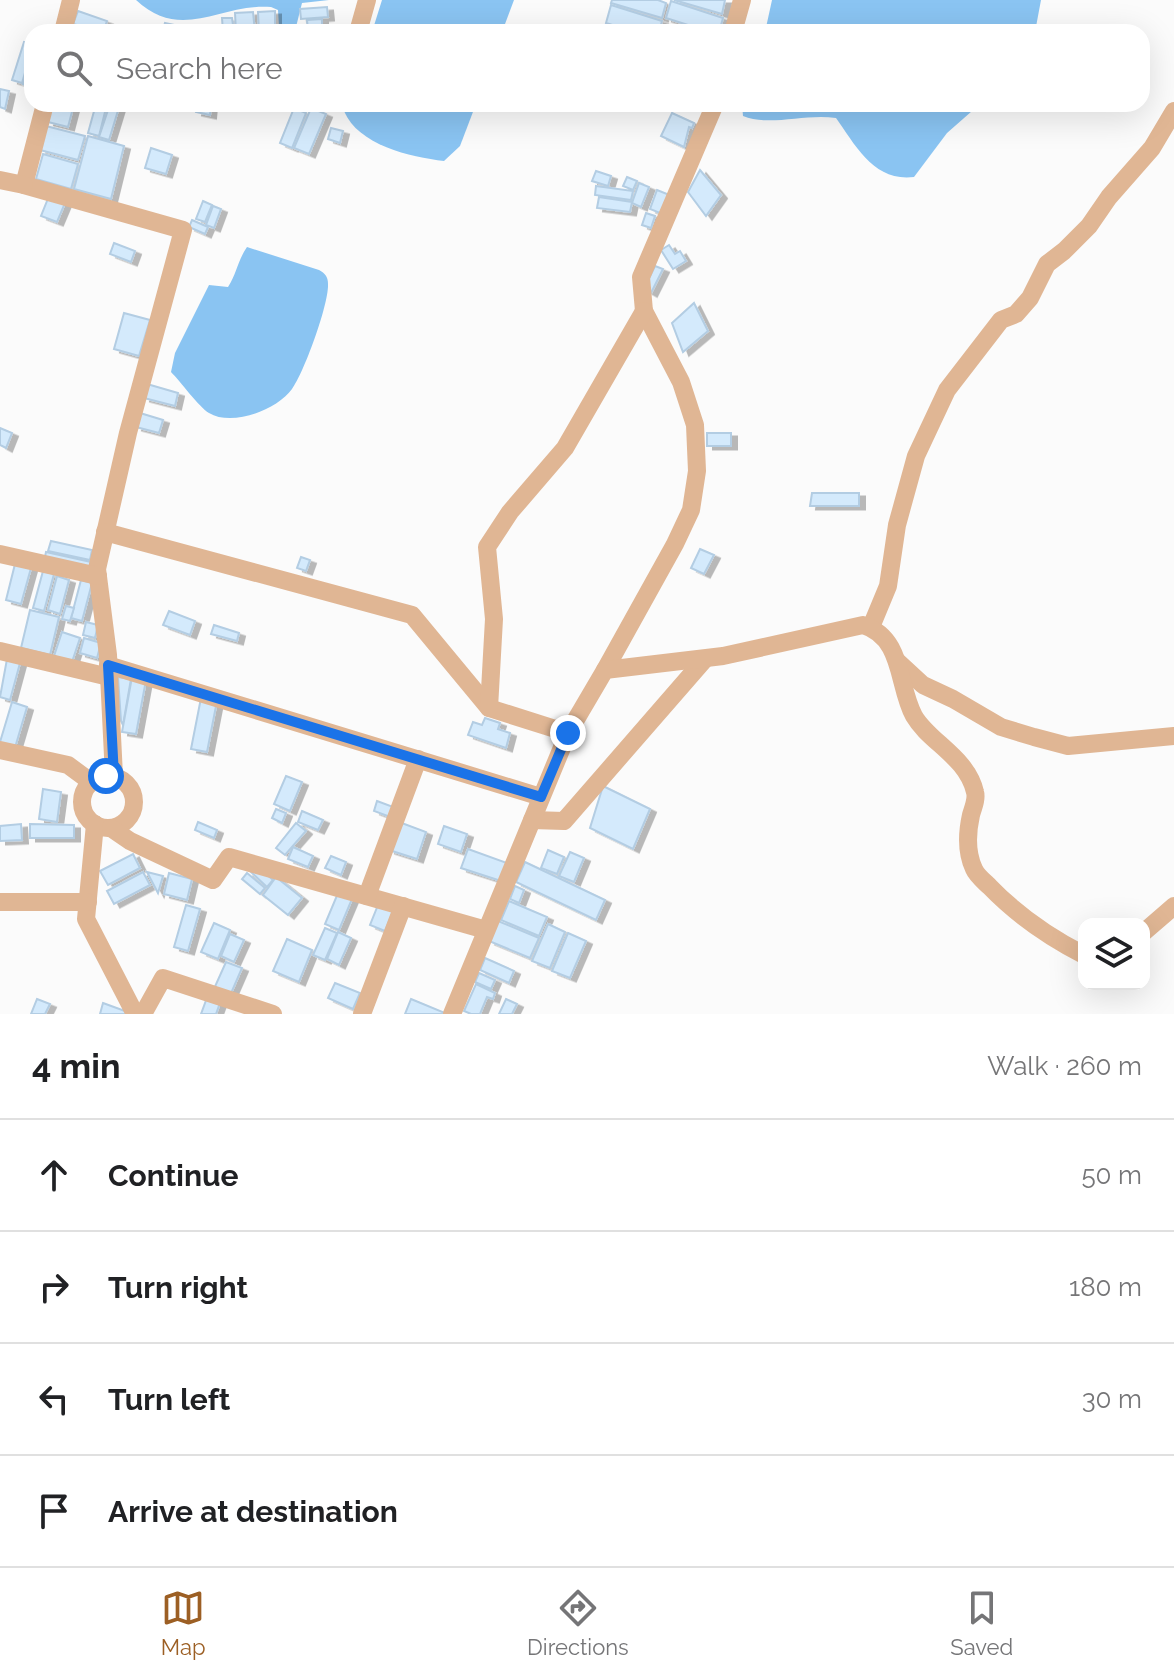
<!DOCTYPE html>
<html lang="en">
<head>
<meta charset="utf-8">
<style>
	:root { --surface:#fff; --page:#f2f2f2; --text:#202124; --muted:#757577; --line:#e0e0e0; --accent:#9c5f24 }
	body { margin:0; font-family:Raleway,sans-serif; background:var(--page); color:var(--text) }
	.controls { position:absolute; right:24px; bottom:24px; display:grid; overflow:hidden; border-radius:16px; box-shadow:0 8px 32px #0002 }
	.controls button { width:72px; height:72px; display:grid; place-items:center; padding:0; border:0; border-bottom:2px solid var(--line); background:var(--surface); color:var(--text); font:40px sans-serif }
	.stop { position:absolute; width:24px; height:24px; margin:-18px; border:6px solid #1a73e8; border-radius:50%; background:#fff }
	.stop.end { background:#1a73e8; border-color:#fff; box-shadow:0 2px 8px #0008 }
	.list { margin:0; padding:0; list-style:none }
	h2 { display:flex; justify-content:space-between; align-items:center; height:104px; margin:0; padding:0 32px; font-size:34px }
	h2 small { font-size:26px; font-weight:400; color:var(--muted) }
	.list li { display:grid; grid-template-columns:52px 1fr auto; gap:24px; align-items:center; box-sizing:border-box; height:112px; padding:0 32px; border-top:2px solid var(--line) }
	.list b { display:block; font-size:30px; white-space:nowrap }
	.list em { font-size:26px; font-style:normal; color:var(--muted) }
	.icon { flex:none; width:44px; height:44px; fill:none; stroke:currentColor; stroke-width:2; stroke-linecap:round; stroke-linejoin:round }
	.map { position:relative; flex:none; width:1174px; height:1014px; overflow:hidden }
	.search { position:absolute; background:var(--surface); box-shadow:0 8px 32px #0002; left:24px; right:24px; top:24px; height:88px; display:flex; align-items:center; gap:20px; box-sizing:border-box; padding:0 28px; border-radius:24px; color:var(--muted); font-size:30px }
	.sheet { height:552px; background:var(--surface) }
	nav { display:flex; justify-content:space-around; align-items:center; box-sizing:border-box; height:112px; border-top:2px solid var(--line); background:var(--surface); font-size:22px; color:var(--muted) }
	nav a { display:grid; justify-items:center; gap:4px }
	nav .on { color:var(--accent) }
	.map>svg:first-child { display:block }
	.water { fill:#8ac4f2 }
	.building { fill:#d4eafc; stroke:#b3cde3; stroke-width:2; filter:url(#shadow) }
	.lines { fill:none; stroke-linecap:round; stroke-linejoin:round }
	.minor { stroke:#e0b694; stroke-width:18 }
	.route { stroke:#1a73e8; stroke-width:10 }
</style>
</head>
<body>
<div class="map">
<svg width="1174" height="1014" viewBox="0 0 1174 1014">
	<defs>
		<filter id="shadow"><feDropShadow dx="6" dy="3.5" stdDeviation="0" flood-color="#0004"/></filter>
	</defs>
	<rect width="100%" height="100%" fill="#fbfbfb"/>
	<g class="water">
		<path d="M136 0H329L302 3 296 27 291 32H282L279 26 278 10 271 7C220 3 182 43 136 0Z"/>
		<polygon points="382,0 514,0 502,32 372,32"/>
		<polygon points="772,0 1041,0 1035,32 765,32"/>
		<path d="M347 104H476L460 146 444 161C410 157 358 145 344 111Z"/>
		<path d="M742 104H980L947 133 914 177C874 182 856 146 836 118 806 113 769 127 743 116Z"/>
		<path d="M247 247 319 270C325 273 328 277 328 284 329 304 304 373 292 389 277 410 232 427 209 413 199 407 180 381 171 372L175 353 209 285 228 287C237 273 237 262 247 247Z"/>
	</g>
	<g class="building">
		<polygon points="612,0 658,0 666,3 662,18 611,3"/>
		<polygon points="674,0 725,0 722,14"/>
		<polygon points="671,1 723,18 719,32 710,32 666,18"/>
		<polygon points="611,5 662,21 659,32 635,32 606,23"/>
		<polygon points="327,7 328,17 301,19 300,9"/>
		<polygon points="78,11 107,21 103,32 73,24"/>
		<polygon points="275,11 275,32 259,32 258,12"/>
		<polygon points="253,12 255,32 236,32 235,13"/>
		<polygon points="222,18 232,18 234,32 223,32"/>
		<polygon points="322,19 322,29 308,30 307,20"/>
		<polygon points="165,23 179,26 177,32 162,32"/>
		<polygon points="24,42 32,44 32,49 22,83 12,80"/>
		<polygon points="32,55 32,87 23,84"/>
		<polygon points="0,89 9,91 5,109 0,107"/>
		<polygon points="52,104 74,104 68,127 48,122"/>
		<polygon points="96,104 107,104 99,136 88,133"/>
		<polygon points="110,104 120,104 109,140 99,137"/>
		<polygon points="197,104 211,104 210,115 196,112"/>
		<polygon points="294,108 306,113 292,148 280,143"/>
		<polygon points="311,108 326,114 309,154 294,148"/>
		<polygon points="672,113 694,123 692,128 689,127 684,147 661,136"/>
		<polygon points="46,126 85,136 78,160 40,150"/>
		<polygon points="331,128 343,131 340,143 328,139"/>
		<polygon points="88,136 124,146 111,199 74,189"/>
		<polygon points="151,148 172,155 166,174 145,168"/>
		<polygon points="43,154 78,164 71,189 36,179"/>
		<polygon points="700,170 721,195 706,216 688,192"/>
		<polygon points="596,171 611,176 608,186 592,181"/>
		<polygon points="627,177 637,181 633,190 623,186"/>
		<polygon points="639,183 649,187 641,207 632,203"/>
		<polygon points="596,186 633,191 631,200 595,195"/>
		<polygon points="657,190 672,196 665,215 650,209"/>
		<polygon points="49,196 65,203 57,222 41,216"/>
		<polygon points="599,197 632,202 630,212 597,208"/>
		<polygon points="203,201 212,205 205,222 196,219"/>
		<polygon points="213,206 221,209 214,228 206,225"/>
		<polygon points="646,213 655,216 651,228 642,225"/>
		<polygon points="192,220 208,227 205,234 189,227"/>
		<polygon points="114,243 135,251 131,262 110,254"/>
		<polygon points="669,245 675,254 680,251 686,261 673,269 661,250"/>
		<polygon points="655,266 663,269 651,293 644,289"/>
		<polygon points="694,303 708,331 683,352 672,323"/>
		<polygon points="124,313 150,320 139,356 114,349"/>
		<polygon points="147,384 178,393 175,406 144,398"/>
		<polygon points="140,413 163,420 159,433 136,427"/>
		<polygon points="0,428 12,433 6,448 0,445"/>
		<rect x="707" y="433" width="24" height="13"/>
		<polygon points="812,493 859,493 859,506 810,506"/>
		<polygon points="51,541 92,550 90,560 48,551"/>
		<polygon points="700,549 714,555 704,574 691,568"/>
		<polygon points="46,552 91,562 89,572 44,562"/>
		<polygon points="301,557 310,560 306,571 297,568"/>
		<polygon points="15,564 31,568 21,604 6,600"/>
		<polygon points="43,571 54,574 44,611 33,608"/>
		<polygon points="57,576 69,580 60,614 48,610"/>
		<polygon points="81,580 92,583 82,621 71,618"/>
		<polygon points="66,606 74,608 70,621 62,619"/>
		<polygon points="30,610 59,617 50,655 21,648"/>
		<polygon points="169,611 195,621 190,635 163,625"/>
		<polygon points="86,622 98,625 95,638 83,635"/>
		<polygon points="214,625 239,633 237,641 211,634"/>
		<polygon points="62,632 80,638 72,662 54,656"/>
		<polygon points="84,638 101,643 97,658 80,653"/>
		<polygon points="7,659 20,663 10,700 0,697"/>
		<polygon points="118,677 131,679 123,725 121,721"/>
		<polygon points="132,677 146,680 136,734 122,732"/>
		<polygon points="201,698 217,701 207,752 191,749"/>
		<polygon points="12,702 27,707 14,751 0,742"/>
		<polygon points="485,718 500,723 498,729 510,733 506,748 468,735 473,722 482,725"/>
		<polygon points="286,776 302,782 290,811 274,804"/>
		<polygon points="603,786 650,809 633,849 590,828"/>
		<polygon points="43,789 61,792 57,822 39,819"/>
		<polygon points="377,801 396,808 393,818 374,811"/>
		<polygon points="276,809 286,813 282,823 272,818"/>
		<polygon points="302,811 323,820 318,830 298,822"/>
		<polygon points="198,822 217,830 214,838 195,830"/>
		<polygon points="399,822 426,832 417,859 389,850"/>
		<polygon points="296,823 306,831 285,855 276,848"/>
		<polygon points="21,824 22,840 0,841 0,826"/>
		<polygon points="30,824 74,825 74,838 30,838"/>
		<polygon points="444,826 467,834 461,852 438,844"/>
		<polygon points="293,847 313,856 308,867 288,859"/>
		<polygon points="468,849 507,863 501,881 461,868"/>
		<polygon points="548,850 564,857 557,874 541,868"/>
		<polygon points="570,852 584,858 574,882 559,876"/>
		<polygon points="133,854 140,868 108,885 100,871"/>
		<polygon points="331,856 346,862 341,875 325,868"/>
		<polygon points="525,862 605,900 596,920 516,882"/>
		<polygon points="257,866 273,880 267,887 251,872"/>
		<polygon points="143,872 150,885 114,904 107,891"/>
		<polygon points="147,872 163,876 158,893"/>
		<polygon points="169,873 192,879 187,900 164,894"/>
		<polygon points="247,873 265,888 260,894 242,879"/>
		<polygon points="276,877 302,898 288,915 263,895"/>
		<polygon points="515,886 524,890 519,903 510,899"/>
		<polygon points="338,893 352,899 339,930 325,924"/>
		<polygon points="509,901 547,917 539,936 501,920"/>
		<polygon points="186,905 200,909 188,951 174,947"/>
		<polygon points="378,905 393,911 385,931 370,925"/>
		<polygon points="498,921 539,938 530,958 489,941"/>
		<polygon points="214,923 230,930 218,959 201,952"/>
		<polygon points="548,924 565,932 550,968 532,961"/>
		<polygon points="325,928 337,933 325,960 313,955"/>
		<polygon points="338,932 351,938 339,965 327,959"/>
		<polygon points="568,933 586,941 570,978 552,971"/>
		<polygon points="230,934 244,940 234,962 221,956"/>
		<polygon points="287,939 312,950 299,982 273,971"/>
		<polygon points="485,958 514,971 509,983 480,970"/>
		<polygon points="226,962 242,968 229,998 213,991"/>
		<polygon points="479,973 495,980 491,989 475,982"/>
		<polygon points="335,983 360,993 353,1009 328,998"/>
		<polygon points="476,984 495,993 493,999 487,997 480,1014 471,1014 464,1011"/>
		<polygon points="208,995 221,1000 216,1014 201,1014"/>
		<polygon points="37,999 50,1004 45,1014 31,1014"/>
		<polygon points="411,999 445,1013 444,1014 405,1014"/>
		<polygon points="506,999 517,1004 512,1014 499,1014"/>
		<polygon points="103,1003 133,1014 100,1014"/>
	</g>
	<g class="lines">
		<g class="minor">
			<polyline points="63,32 71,0"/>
			<polyline points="358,32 367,0"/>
			<polyline points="733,32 742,0"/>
			<polyline points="45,104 24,185 183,230 128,433 97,569 108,655 114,776"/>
			<polyline points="0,180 24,185"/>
			<polyline points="105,532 412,615 489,708 568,733"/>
			<polyline points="0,554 98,576"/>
			<polyline points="871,627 888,586 897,525 916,456 947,390 1001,320 1016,314 1030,298 1047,264 1064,251 1089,226 1109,197 1152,148 1174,111"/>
			<polyline points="0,651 109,677"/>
			<polyline points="897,661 923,685 953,699 1001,727 1034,737 1068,746 1174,736"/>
			<polyline points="108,665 541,797"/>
			<polyline points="605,670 675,544 691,510 697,471 695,425 681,382 644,311 641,277 715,104"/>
			<polyline points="489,708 494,619 487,547 510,512 565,448 644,311"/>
			<polyline points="0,750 68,765 91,782"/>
			<circle cx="108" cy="802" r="26"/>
			<polyline points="532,820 564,821 704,660"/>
			<polyline points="95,824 86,919 135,1014"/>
			<polyline points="111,828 130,841 213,880 229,857 486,930"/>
			<polyline points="367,896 418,759"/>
			<polyline points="0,902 88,902"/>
			<polyline points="1144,932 1174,906"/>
			<polyline points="143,1014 163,978 273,1014"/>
			<polyline points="362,1014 403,906"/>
			<path d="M452 1014 568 733 605 670 723 656 863 625C904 638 897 685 914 716 929 742 967 757 975 792 977 799 973 808 971 815 967 833 966 852 974 869 977 876 985 882 990 887 1018 916 1049 937 1084 955"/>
		</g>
	</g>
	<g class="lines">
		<polyline class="route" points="106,776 114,776 108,665 541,797 568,733"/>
	</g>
</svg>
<div class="controls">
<button><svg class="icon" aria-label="layers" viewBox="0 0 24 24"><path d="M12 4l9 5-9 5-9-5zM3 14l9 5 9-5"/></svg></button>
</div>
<div class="stop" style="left:106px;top:776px"></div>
<div class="stop end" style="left:568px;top:733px"></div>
<div class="search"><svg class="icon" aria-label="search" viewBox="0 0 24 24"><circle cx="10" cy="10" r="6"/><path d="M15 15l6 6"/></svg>Search here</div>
</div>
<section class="sheet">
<h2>4 min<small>Walk · 260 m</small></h2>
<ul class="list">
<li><svg class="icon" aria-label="ahead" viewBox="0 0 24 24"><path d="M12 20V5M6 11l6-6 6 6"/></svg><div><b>Continue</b></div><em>50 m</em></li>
<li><svg class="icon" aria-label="right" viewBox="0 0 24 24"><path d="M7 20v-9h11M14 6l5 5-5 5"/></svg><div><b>Turn right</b></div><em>180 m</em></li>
<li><svg class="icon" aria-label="left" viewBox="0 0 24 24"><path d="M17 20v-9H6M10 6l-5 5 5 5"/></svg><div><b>Turn left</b></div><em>30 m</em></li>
<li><svg class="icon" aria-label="arrive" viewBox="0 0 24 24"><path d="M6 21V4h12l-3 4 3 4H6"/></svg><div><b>Arrive at destination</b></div></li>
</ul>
</section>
<nav>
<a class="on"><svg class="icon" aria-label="map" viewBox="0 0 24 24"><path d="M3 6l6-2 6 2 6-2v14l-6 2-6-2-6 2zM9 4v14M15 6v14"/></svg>Map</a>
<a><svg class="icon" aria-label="directions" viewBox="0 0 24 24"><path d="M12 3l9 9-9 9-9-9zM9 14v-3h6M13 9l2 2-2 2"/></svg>Directions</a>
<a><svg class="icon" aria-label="saved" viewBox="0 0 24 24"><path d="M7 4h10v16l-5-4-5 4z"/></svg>Saved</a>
</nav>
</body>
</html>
